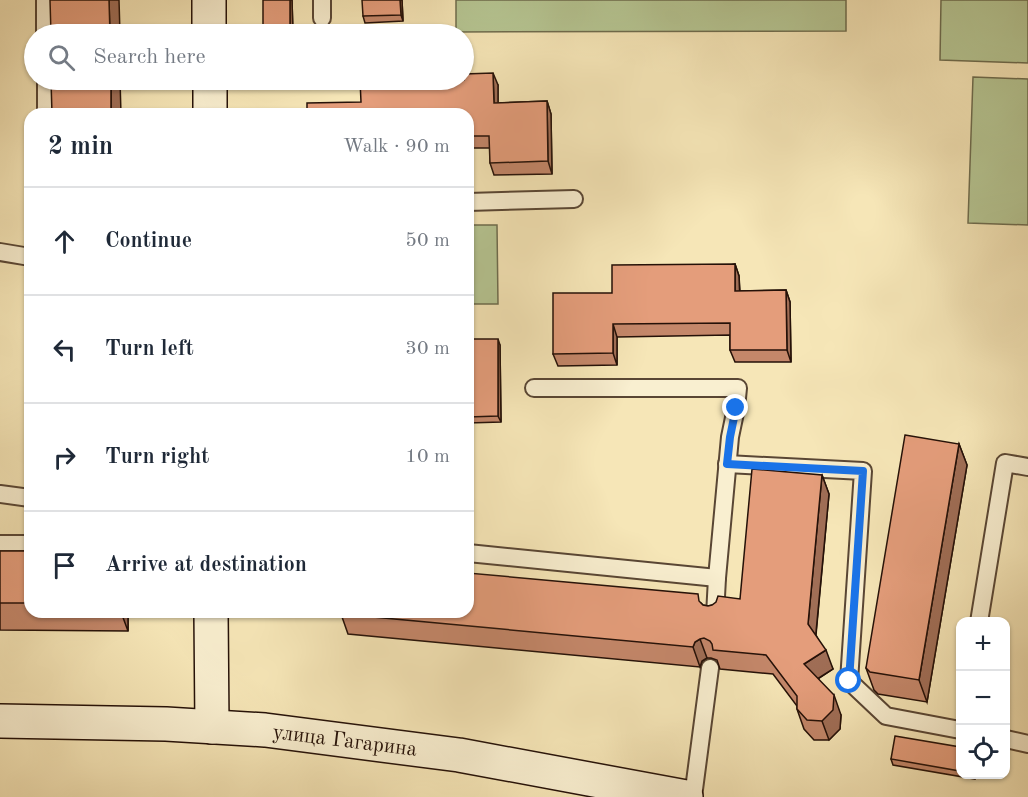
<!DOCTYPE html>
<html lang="en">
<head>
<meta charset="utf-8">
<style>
	:root { --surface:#fff; --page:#f2f2f3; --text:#1f2937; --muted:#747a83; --line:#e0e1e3 }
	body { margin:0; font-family:"Old Standard TT",serif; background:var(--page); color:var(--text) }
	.controls { position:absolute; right:18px; bottom:18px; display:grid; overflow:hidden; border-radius:12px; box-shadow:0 2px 4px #0004 }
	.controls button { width:54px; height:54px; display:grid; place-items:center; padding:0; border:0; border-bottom:2px solid var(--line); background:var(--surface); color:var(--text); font:30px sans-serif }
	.stop { position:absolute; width:18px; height:18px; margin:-14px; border:4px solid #1a73e8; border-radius:50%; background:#fff }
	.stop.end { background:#1a73e8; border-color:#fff; box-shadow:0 2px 6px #0008 }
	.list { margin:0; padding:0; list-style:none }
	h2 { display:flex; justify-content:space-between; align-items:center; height:78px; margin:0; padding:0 24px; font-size:26px }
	h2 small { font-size:20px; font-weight:400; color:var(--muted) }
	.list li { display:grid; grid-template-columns:39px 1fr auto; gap:18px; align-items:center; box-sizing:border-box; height:108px; padding:0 24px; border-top:2px solid var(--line) }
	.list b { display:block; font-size:22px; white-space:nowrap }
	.list em { font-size:20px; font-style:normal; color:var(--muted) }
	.icon { flex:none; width:33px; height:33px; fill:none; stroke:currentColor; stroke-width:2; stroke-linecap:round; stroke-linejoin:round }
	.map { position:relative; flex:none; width:1028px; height:797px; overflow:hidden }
	.search { position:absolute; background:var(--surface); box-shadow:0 2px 4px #0004; left:24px; top:24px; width:450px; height:66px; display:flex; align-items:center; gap:15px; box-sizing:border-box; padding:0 21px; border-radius:33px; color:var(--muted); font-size:22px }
	.panel { position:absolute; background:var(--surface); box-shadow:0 2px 4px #0004; left:24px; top:108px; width:450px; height:510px; border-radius:18px }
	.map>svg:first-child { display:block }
	.green { fill:#b6c693; stroke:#6e6c4e; stroke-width:1.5 }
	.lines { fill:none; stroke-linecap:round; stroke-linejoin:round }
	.lane-casing { stroke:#594634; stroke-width:20 }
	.secondary-casing { stroke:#251108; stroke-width:36 }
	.lane { stroke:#f9efd0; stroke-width:16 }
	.secondary { stroke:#f9efd0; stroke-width:33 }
	.wall { fill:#c4876a; stroke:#251108; stroke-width:1.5 }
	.shaded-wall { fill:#a06e56; stroke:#251108; stroke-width:1.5 }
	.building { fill:#e49d7b; stroke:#251108; stroke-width:1.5 }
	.route { stroke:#1a73e8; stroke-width:8 }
	.labels { text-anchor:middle; stroke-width:4.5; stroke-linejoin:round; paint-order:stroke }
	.street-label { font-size:21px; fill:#251108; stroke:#f9efd0 }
</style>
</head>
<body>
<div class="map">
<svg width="1028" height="797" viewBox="0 0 1028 797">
	<rect width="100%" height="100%" fill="#f6e6b7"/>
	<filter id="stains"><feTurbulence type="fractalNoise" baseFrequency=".00333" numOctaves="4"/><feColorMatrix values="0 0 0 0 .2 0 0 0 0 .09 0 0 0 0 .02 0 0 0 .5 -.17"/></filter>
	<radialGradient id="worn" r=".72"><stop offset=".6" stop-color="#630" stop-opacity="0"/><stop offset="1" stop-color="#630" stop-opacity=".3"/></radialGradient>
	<g class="green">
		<polygon points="456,0 846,0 846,31 456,32"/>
		<polygon points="941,0 1028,0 1028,63 940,60"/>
		<polygon points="973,77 1028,79 1028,225 968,223"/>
		<polygon points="468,225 497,225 498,304 468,304"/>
	</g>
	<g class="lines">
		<defs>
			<g id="lane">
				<polyline points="45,0 45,34"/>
				<polyline points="322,0 322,18"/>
				<polyline points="46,80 46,114"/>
				<polyline points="468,202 574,199"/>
				<polyline points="0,252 30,257"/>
				<polyline points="534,388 738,388 736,408 730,437 717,578 715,615"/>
				<polyline points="727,464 863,471 849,681 886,716 960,730"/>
				<polyline points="0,494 30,498"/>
				<polyline points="0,544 30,544"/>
				<polyline points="468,553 717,578"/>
				<polyline points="979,622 1005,463 1028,467"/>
				<polyline points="1006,739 1028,744"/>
				<polyline points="693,797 710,668"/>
			</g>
			<g id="secondary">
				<polyline points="209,0 209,34"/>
				<polyline points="210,80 210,114"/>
				<polyline points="211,612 212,727"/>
				<polyline points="0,721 166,724 265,730 459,755 686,797"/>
			</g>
		</defs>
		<use href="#lane" class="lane-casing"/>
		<use href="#secondary" class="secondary-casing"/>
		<use href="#lane" class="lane"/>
		<use href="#secondary" class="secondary"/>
	</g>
	<g class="wall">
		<polygon points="292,0 293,34 265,34 263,30"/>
		<polygon points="402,0 403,21 365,23 363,16"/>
		<polygon points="498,85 498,103 547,101 551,114 552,174 494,175 490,163 490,148 468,148 468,114 361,102"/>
		<polygon points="735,264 739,276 740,291 786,290 790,302 791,362 735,362 730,350 730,335 617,337 617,365 558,366 553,354 612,293"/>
		<polygon points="468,339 500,345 501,422 468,423"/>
		<polygon points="959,444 967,465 927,702 878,694 874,690 866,668"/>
		<polygon points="822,475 829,494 816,635 833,669 818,679 841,715 840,729 829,740 814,740 804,729 797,709 797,706 773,674 720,669 717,660 711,658 707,658 702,661 700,667 348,634 341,614 701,603 703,605 708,606 740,599"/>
		<polygon points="0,551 30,551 30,612 128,612 128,631 0,630"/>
		<polygon points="960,747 960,774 975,774 975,779 893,765 891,759"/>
	</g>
	<g class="shaded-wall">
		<polygon points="109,0 119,0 120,34 110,34"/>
		<polygon points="290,0 292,0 293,34 290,29"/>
		<polygon points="400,0 402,0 403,21 401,15"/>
		<polygon points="493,73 498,85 498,115 494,103"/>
		<polygon points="111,80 120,80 121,114 111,114"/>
		<polygon points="547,101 551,114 552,174 548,161"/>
		<polygon points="735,264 739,276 740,303 735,291"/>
		<polygon points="786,290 790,302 791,362 787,350"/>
		<polygon points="613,324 617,337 617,365 613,353"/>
		<polygon points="498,339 500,345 501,422 498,416"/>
		<polygon points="959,444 967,465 927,702 919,680"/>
		<polygon points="822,475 829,494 815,643 808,624"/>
		<polygon points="121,612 128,612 128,631"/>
		<polygon points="700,639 707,658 702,661 700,667 693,647 695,642"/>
		<polygon points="826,650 833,669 811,683 804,664"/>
		<polygon points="834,695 841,715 840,729 829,740 822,721"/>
	</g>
	<g class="building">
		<polygon points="50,0 109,0 110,34 51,34"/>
		<polygon points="263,0 290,0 290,29 263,30"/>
		<polygon points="362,0 400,0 401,15 363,16"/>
		<polygon points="493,73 494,103 547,101 548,161 490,163 489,136 468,136 468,114 307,114 307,103 361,102 360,80 464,80 464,74"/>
		<polygon points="51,80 111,80 111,114 52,114"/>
		<polygon points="735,264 735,291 786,290 787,350 730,350 730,323 613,324 613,353 553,354 553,293 612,293 612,265"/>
		<polygon points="468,339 498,339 498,416 468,417"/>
		<polygon points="905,435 959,444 919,680 870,672 866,668"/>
		<polygon points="752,469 822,475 808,624 826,650 804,664 834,695 833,710 822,721 807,720 797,709 797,696 766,655 713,650 712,644 710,641 704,638 700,639 695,642 693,647 341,614 341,612 468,612 468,573 698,594 699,601 703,605 708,606 712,605 716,602 718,596 740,599"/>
		<rect x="0" y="551" width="30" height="52"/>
		<polygon points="895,736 960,747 960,771 891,759"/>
	</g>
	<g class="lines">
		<polyline class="route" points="736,408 730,437 727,464 863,471 849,681"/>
	</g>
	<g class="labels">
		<g class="street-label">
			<text transform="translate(345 740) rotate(7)" y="7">улица Гагарина</text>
		</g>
	</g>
	<rect width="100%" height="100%" filter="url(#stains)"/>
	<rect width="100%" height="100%" fill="url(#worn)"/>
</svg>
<div class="controls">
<button>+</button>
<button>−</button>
<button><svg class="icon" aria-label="locate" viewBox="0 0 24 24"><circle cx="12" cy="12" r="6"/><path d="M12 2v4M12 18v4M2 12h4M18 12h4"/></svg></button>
</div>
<div class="stop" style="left:849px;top:681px"></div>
<div class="stop end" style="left:736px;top:408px"></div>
<div class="search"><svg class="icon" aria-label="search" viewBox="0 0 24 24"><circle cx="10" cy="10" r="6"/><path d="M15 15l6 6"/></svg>Search here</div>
<section class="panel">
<h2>2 min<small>Walk · 90 m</small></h2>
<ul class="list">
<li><svg class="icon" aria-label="ahead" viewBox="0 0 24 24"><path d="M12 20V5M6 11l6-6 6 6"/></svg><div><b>Continue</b></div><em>50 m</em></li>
<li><svg class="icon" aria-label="left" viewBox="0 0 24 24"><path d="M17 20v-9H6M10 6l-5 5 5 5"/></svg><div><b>Turn left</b></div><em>30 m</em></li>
<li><svg class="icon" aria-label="right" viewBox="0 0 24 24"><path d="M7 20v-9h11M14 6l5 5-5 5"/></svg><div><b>Turn right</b></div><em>10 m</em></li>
<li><svg class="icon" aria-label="arrive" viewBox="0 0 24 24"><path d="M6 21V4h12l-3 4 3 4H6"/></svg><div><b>Arrive at destination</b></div></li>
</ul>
</section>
</div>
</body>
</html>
